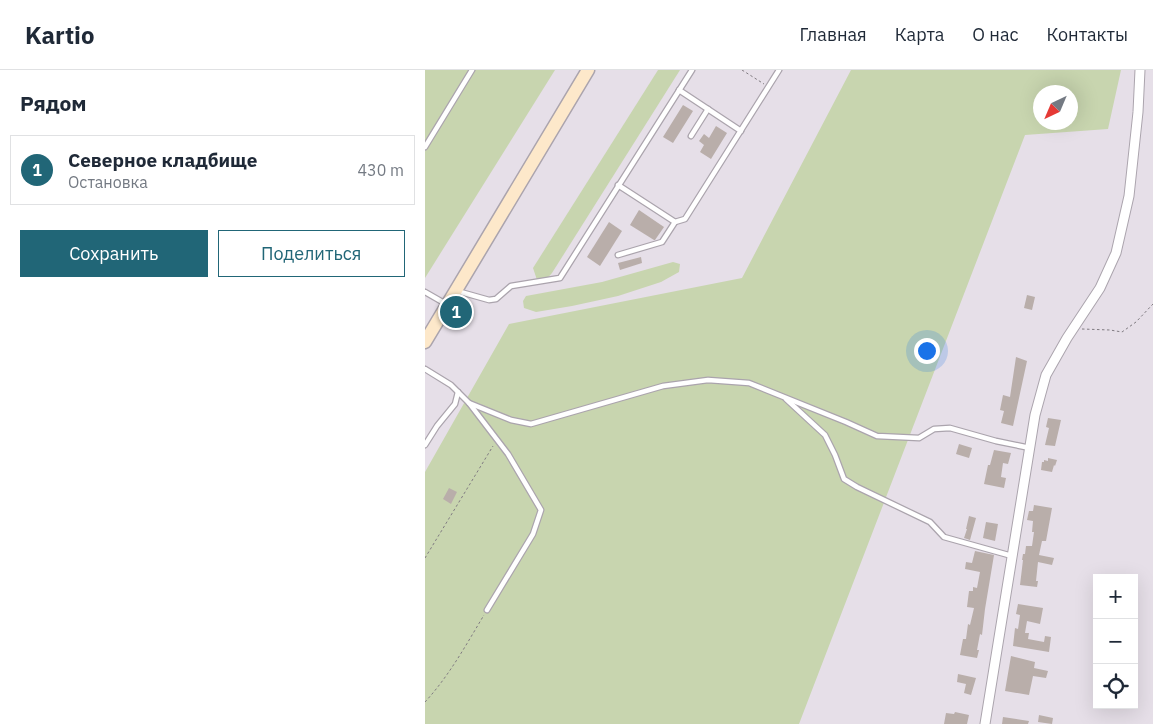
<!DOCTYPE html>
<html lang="ru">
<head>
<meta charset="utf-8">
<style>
	:root { --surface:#fff; --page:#f2f2f3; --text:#1f2937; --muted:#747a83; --line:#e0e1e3; --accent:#216677 }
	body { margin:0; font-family:"IBM Plex Sans",sans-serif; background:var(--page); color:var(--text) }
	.controls { position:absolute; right:15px; bottom:15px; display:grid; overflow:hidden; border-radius:0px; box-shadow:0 5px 20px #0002 }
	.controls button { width:45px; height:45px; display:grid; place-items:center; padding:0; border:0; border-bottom:1px solid var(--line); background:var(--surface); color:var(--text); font:25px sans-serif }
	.compass { position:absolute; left:608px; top:15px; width:45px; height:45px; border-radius:50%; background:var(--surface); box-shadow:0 5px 20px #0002; rotate:224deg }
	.you { position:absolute; left:501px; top:280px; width:18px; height:18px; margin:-12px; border:4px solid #fff; border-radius:50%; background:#1a73e8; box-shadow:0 0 0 8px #1a73e833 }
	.badge { display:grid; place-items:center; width:32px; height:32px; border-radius:50%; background:var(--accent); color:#fff; font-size:16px; font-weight:700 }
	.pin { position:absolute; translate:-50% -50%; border:2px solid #fff; box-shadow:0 1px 5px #0006 }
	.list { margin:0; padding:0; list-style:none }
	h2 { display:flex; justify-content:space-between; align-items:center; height:65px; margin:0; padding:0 20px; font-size:21px }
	h2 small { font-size:16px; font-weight:400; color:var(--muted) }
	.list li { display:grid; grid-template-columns:32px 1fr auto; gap:15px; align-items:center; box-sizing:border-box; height:70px; margin:0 10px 10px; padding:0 10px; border:1px solid var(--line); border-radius:0px }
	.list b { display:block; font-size:19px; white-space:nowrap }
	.list p { margin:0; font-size:16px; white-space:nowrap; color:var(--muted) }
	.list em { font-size:16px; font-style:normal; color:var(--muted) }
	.actions { display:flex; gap:10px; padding:15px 20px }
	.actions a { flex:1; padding:11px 0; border:1px solid var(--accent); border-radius:0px; text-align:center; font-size:18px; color:var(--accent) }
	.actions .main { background:var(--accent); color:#fff }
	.icon { flex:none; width:28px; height:28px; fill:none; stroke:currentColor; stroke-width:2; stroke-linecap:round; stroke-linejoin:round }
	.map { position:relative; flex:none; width:728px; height:654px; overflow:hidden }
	header { display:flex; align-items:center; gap:30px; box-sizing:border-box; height:70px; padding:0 25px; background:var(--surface); border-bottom:1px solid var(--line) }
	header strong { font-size:24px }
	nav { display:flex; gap:28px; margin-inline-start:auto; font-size:18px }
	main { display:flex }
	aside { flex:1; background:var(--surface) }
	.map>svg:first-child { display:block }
	.green { fill:#c8d5af; fill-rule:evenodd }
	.building { fill:#b9aeaa }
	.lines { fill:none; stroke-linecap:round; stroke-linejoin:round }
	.service-casing { stroke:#aba4ad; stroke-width:7 }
	.minor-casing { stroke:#aba4ad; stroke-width:11 }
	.secondary-casing { stroke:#aba4ad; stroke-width:15 }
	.path { stroke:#807b81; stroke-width:1; stroke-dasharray:2.5 2.5; stroke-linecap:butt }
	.service { stroke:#fff; stroke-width:4.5 }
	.minor { stroke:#fff; stroke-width:9 }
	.secondary { stroke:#fde8ca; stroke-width:12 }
</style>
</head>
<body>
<header>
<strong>Kartio</strong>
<nav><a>Главная</a><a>Карта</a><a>О нас</a><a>Контакты</a></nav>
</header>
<main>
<aside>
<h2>Рядом<small></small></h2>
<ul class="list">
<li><span class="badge">1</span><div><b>Северное кладбище</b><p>Остановка</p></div><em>430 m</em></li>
</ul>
<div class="actions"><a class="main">Сохранить</a><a>Поделиться</a></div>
</aside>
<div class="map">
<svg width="728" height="654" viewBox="0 0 728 654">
	<rect width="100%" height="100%" fill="#e6dfe8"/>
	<g class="green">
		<polygon points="0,0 130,0 0,208"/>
		<polygon points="233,0 255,0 127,203 119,212 112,210 108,198"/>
		<path d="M426 0H696L683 59 600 65 374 654H0V402L84 254 317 208ZM616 22H646V52H616Z"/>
		<polygon points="248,192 255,194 254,202 236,212 193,226 147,236 111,242 99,238 98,231 101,226 177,212"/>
	</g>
	<g class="building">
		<polygon points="258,35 268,41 248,73 238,67"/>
		<polygon points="291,56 302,63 286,89 275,82 279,75 274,71 279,64 284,68"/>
		<polygon points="214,140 239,157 230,170 229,170 205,155"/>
		<polygon points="184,152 197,161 175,196 162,187"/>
		<polygon points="216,187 217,193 195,200 193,193"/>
		<polygon points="602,225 610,227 607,240 599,238"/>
		<polygon points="591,287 602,291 588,356 576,353 579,341 575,340 578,325 585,327"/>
		<polygon points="623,348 636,350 630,376 620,375 624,358 621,357"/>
		<polygon points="534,374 547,378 544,388 531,384"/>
		<polygon points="569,380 586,383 583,394 578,393 576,407 581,408 579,418 559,414 563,395 565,395"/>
		<polygon points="623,388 632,390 630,396 629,395 627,402 616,400 617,392 619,392 619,390 623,391"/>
		<polygon points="24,418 32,422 26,434 18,429"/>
		<polygon points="609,435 627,438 621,471 617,471 614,485 629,488 627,495 613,492 611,511 613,511 612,517 595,515 598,490 597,490 598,484 600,484 601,476 607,476 609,462 607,462 608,451 602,450 604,441 608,441"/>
		<polygon points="544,446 551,448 545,470 539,468 542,459 541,459"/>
		<polygon points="561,452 573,454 570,471 558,468"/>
		<polygon points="550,481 569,485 560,539 557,565 555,564 552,580 554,580 552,588 535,585 538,569 541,569 543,554 545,555 549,538 542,537 544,521 548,521 548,517 552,518 555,502 540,499 541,492 547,493"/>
		<polygon points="593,534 618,538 615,554 602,551 600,563 604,563 603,569 619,572 620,566 626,567 624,582 588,576 590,558 593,559 595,545 591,544"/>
		<polygon points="586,586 610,592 609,598 623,601 621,608 608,606 604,625 580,621"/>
		<polygon points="533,604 551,608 546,625 539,623 541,614 532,612"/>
		<polygon points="530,642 544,645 542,654 519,654 521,643 529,644"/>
		<polygon points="614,645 628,648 627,654 613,652"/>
		<polygon points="578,647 604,651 603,654 577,654"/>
	</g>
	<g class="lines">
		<defs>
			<g id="service">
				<polyline points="254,20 316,61"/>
				<polyline points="266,66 283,39"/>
				<polyline points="0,77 47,0"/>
				<polyline points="193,115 250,152 260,149 354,0"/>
				<polyline points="193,185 237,172 250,152"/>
				<polyline points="32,221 64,230 71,229 86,216 135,208 267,0"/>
				<polyline points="0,222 21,234"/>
				<polyline points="0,299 26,315 44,333 83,384 116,440 108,464 105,469 62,540"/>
				<polyline points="361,329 400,365 410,385 419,409 432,417 505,452 519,467 587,486"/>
				<polyline points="44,333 86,350 106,354 238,316 283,310 324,313 421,352 452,366 494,368 509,359 525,358 571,371 605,378"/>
				<polyline points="0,375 12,356 30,334 33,322"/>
			</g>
			<polyline id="minor" points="560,654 610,345 621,305 642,268 675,218 691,183 704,126 713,42 715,0"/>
			<polyline id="secondary" points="0,272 163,0"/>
		</defs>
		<use href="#service" class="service-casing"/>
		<use href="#minor" class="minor-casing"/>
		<use href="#secondary" class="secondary-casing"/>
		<g class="path">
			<polyline points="317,0 339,14"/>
			<polyline points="657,259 685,260 697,262 711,252 728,234"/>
			<polyline points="0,488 68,376"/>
			<path d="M0 632C24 606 41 575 59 545"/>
		</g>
		<use href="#service" class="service"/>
		<use href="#minor" class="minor"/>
		<use href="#secondary" class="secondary"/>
	</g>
</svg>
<div class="controls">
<button>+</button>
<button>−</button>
<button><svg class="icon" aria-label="locate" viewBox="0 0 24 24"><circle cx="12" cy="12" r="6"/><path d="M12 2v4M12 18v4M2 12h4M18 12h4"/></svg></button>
</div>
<svg class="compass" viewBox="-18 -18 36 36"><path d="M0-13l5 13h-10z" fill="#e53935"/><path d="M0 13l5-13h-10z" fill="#747a83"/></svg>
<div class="you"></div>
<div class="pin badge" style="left:31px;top:242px">1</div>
</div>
</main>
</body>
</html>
